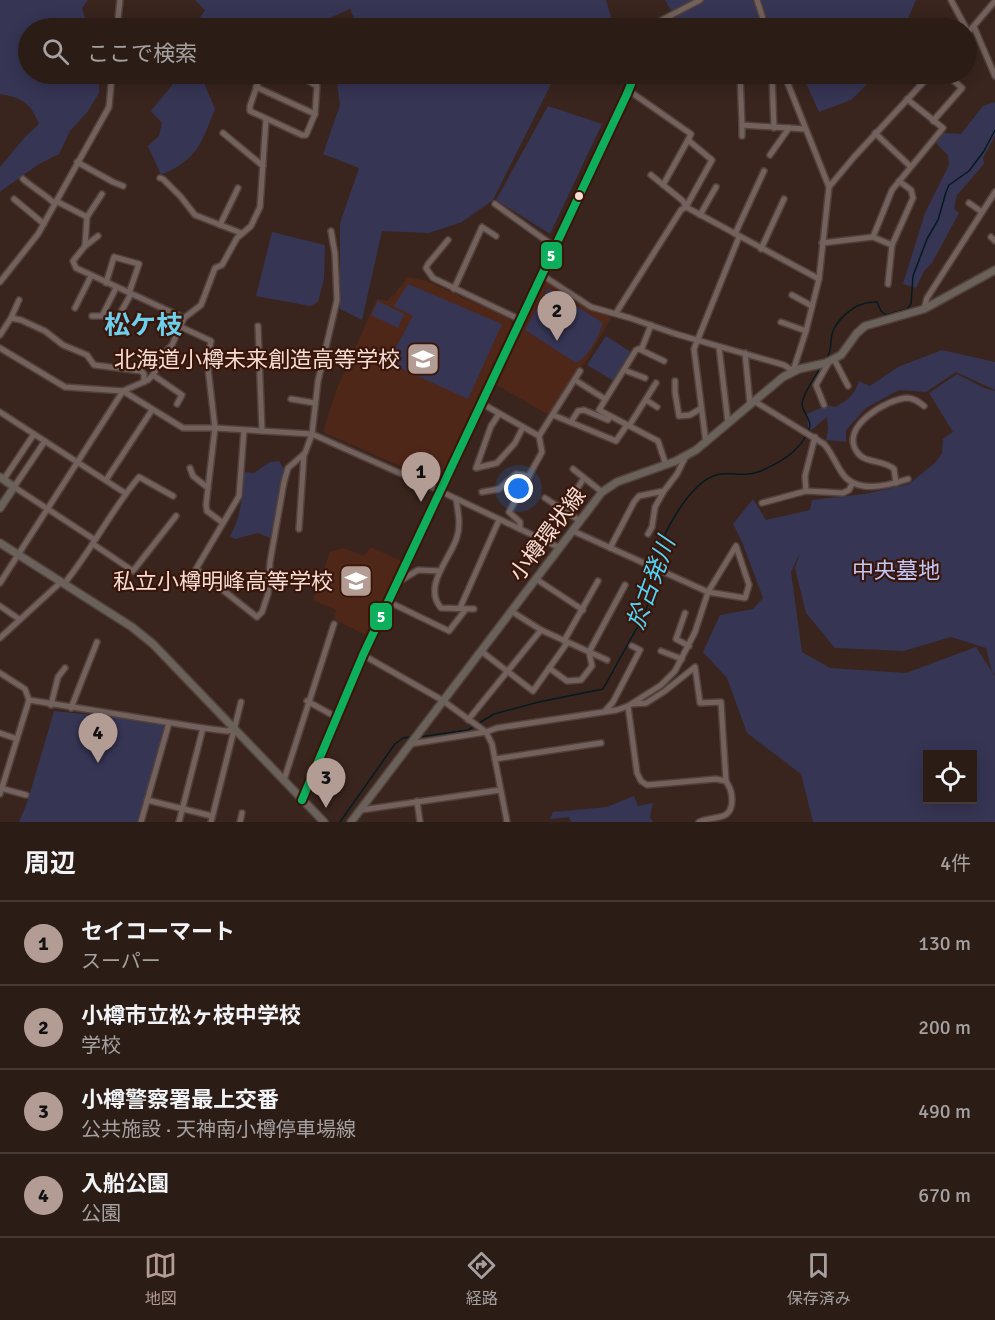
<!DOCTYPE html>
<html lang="ja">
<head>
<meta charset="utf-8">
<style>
	:root { --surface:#2b1c16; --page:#33251f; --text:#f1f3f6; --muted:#a6a1a1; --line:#473a35; --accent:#b39c94 }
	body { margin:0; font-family:Signika,"Noto Sans JP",sans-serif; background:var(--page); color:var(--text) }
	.controls { position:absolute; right:18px; bottom:18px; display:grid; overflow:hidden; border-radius:0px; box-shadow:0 3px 15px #0003 }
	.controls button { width:54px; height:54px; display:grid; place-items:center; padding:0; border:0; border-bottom:2px solid var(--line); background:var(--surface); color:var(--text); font:30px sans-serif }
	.you { position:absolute; left:519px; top:489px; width:21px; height:21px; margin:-15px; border:4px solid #fff; border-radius:50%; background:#1a73e8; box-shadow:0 0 0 9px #1a73e833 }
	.badge { display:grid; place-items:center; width:39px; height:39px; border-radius:50%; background:var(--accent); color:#111; font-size:20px; font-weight:700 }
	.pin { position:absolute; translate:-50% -50px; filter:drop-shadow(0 2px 3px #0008) }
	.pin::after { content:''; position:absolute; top:32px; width:21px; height:18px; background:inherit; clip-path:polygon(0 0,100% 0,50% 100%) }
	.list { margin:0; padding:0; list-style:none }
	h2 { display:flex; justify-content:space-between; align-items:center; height:78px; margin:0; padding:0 24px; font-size:26px }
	h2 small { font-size:20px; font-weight:400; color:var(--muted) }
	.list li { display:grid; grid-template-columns:39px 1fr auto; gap:18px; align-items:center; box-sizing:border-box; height:84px; padding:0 24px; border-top:2px solid var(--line) }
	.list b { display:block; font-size:22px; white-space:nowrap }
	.list p { margin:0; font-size:20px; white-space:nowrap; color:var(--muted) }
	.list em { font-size:20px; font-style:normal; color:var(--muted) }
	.icon { flex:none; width:33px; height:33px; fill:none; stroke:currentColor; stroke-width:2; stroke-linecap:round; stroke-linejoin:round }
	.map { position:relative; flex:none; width:995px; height:822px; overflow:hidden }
	.search { position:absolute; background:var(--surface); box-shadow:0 3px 15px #0003; left:18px; right:18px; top:18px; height:66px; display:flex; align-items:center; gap:15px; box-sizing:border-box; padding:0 21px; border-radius:33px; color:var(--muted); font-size:22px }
	.sheet { height:414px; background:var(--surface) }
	nav { display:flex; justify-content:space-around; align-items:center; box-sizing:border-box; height:84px; border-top:2px solid var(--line); background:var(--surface); font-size:16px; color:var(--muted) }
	nav a { display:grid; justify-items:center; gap:3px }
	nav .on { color:var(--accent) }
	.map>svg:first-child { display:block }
	.built { fill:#4f2718 }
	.green { fill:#363554; fill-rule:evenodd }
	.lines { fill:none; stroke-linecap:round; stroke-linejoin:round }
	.stream { stroke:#051a21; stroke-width:1.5 }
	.minor-casing { stroke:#52403b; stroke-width:8 }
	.major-casing { stroke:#52403b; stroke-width:10 }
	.minor { stroke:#72615c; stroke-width:5 }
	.major { stroke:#69615a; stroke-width:7 }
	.bus-1-casing { stroke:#391609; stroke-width:12 }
	.bus-1 { stroke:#0daf5c; stroke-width:8 }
	.bus-dot { fill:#f5dcd4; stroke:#391609; stroke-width:2 }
	.labels { text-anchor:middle; stroke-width:4.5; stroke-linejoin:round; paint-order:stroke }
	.poi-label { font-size:22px; fill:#f5dcd4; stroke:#391609; text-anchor:end }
	.street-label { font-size:22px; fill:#f5dcd4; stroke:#391609 }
	.park-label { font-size:22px; fill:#bfc5f9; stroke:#391609 }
	.water-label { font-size:24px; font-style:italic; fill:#51d4f9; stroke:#391609 }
	.quarter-label { font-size:26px; font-weight:bold; fill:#6ecfec; stroke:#391609 }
	.line-badge { stroke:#391609; stroke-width:2 }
	.badge-label { font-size:16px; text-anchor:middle; font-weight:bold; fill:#fff }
</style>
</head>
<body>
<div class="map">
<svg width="995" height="822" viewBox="0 0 995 822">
	<rect width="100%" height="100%" fill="#39251e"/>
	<g class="built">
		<polygon points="406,277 427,281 511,320 512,327 438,483 323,432 336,391 377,299 388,301 391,295 394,296 399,287 402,287"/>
		<polygon points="545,283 549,283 593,312 594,310 611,318 585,363 576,373 549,415 495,384"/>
		<polygon points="371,547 401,561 367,636 334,619 336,610 313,600 330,552 343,548 364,556"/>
	</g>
	<g class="green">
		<path d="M0 0H88L82 8 88 28H28V74H99V93L88 111 70 131 59 154 39 164 1 191 0 194V167L25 137 39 124C30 102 22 98 0 94Z"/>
		<polygon points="195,0 606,0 611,17 599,28 359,28 350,9 321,22 316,28 193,28 205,10"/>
		<polygon points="665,0 916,0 904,28 782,28 780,26 749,21 744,28 681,28"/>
		<path d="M181 74H205L204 83 215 109C201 144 198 159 161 175L148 146 159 136 162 123 151 111Z"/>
		<polygon points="338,74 556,74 493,200 462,222 429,233 382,231 362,320 340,309 340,223 359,168 323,154 340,105 336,75"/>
		<polygon points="802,74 877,74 851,100 819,112"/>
		<polygon points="995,102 995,136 983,158 984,164 957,195 954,209 959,213 932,263 924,271 916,288 903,284 925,213 949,165 948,155 936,143 944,133 961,134 983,106"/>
		<polygon points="548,106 602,124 550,234 496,200"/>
		<polygon points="272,232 325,245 324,279 318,302 310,306 256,296"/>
		<polygon points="408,284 502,324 468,399 400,368 393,353 413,316 394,306"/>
		<path d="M548 288 603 323C599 336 588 357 576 363L525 330Z"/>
		<polygon points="378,301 404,314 398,328 371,315"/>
		<polygon points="606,336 631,352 614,381 587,365"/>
		<path d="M942 350 995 362V390L956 372 926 392 899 390 866 408 846 430V442L826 440 828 429 827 417 811 430 808 428 807 414 827 405 835 407C848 400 854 396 859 381L870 386 898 367Z"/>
		<path d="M957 374 984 388 995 391V674L992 673 995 676V822H813L801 774 747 733 727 678 703 652 720 615 753 609 763 598 742 542 733 524 753 499 766 520 810 510 812 500 865 494 909 484 936 462 942 453 943 439 953 432 929 393ZM800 553 795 568 806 613 835 648 904 651 951 637 986 648 992 672 976 647 906 673 830 668 802 652 791 572ZM928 754H972V800H928Z"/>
		<path d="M279 461 284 469 270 538 258 533 235 539 230 536C242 516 242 495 244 472L254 473 270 462Z"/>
		<polygon points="54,711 169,723 139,822 19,822 27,803"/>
		<polygon points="634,796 638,806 653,803 650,817 653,822 571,822 569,817 550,819 553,812 607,807"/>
	</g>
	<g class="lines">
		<g class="stream">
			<path d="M827 358C832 350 830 343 832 334 835 322 851 307 863 304 867 302 873 302 877 302L881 311 886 315 907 309 911 304 913 276 927 239 938 220 946 192 949 185 969 171 984 151 995 130"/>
			<path d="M652 564C662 537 687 484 716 475 726 472 737 475 748 474 760 474 788 458 796 449 802 443 813 429 809 421 807 415 802 410 802 404 802 396 816 375 821 367"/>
			<polyline points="479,723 494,714 539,702 603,689 644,615 648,604 651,568"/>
			<polyline points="419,737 468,730 475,726"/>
			<polyline points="340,822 395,744 403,738 411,737"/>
		</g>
		<defs>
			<g id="minor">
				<polyline points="757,0 766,28"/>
				<polyline points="951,0 966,28"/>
				<polyline points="974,27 995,76"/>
				<polyline points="117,28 120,0"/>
				<polyline points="650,28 660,21 700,0"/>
				<polyline points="966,35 995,1"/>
				<polyline points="261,74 250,106 250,111 302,135 306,135 315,114 317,86 297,74"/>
				<polyline points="740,74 742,125 805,129"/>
				<polyline points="739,75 786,78"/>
				<polyline points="772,76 774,128"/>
				<polyline points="256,87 315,114"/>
				<polyline points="933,121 962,88 946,74"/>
				<polyline points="223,133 263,166"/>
				<polyline points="875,133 910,166"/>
				<polyline points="742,136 742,125"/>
				<polyline points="770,155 789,128"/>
				<polyline points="77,162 113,182 123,186"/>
				<polyline points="651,175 683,201 686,207 819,279"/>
				<polyline points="160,178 163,179 181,197 195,215 241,233"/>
				<path d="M23 179C33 188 45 194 55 204"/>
				<polyline points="663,185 688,140"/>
				<polyline points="829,187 854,157 931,74"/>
				<polyline points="102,194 87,217 85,246 73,261 76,268 184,318"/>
				<polyline points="14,199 44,224"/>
				<polyline points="56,201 87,217"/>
				<polyline points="969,203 982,212"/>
				<polyline points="495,204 555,247"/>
				<polyline points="700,215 716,187"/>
				<polyline points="220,225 238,188"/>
				<polyline points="735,234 764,171"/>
				<polyline points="873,237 892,190 943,128 907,99"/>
				<polyline points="991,237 995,241"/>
				<polyline points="448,240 428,264 426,268 433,278 521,320"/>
				<polyline points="822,243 873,237 892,245"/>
				<polyline points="85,246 98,236"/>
				<polyline points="761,249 784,199"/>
				<polyline points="542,275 591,307 630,318 676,334 784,365 793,371 806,331 819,279 829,187 784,74"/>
				<polyline points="0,282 38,234 109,107 112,74"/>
				<polyline points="106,283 114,257 139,264 129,293"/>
				<polyline points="888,284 892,245 913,198 911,190 899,181"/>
				<polyline points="454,289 482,227 496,236"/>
				<polyline points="792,295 812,306"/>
				<polyline points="75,308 91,276"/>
				<polyline points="924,309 927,298 995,192"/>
				<polyline points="616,313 681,210 686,207 712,160 688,140 691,134 628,90"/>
				<polyline points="92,316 102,316 116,288"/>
				<polyline points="118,317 131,294"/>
				<polyline points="11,318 19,300"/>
				<polyline points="781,322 806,331"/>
				<polyline points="651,325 642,348 636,350 599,410 658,441 666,465"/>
				<polyline points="258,326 262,431"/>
				<polyline points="181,327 211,341 207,360 215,428 206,505 207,511 223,523"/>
				<polyline points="0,335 11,318 21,320 45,331 63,345 87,355 94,365 141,371 144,374 144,382"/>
				<polyline points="719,347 728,423"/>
				<polyline points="0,348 65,387 123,391 183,428 215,428 312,434 440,491 560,548"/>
				<polyline points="639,349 664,361"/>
				<polyline points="745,353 750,404"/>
				<polyline points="834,359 848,386"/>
				<polyline points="624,370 645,378"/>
				<polyline points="153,375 182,395 177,404"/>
				<polyline points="575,380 605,399"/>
				<polyline points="675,381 675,392 679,416 690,415 700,409"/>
				<polyline points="291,399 315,403"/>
				<polyline points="646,400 657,407"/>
				<path d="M754 401 824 444C832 453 835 463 842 473 856 494 887 486 908 479"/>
				<polyline points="481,403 539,436"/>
				<polyline points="824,405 816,385 829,362"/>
				<polyline points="0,412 125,493"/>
				<polyline points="499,414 491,426 476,468 497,463 515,443 523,427"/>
				<polyline points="553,415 616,441 627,425"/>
				<polyline points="571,422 578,411 584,410 608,420 610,416"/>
				<polyline points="629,426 656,383"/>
				<polyline points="244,430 239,496 196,569 257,617 262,612 268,594 270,562 284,482 288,468 305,453 312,434 318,381 337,300 335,254 331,231"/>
				<polyline points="45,441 14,487 95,540"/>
				<polyline points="706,443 694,349 739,237"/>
				<polyline points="190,468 193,476 208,488"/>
				<polyline points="573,469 602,492"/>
				<polyline points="4,479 34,434"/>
				<polyline points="106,480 152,410"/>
				<path d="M896 483 894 469C883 459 865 464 857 452 839 427 887 399 907 398 914 398 919 402 924 406"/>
				<polyline points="806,491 805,476 815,437"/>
				<polyline points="482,492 499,489 516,474 529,476"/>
				<polyline points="545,498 580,521"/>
				<path d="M456 499C458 512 461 524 457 537 451 558 422 586 441 608L474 609"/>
				<polyline points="762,503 806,491 843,493 849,490 852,484"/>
				<polyline points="564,509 584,478"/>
				<polyline points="299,529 304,454"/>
				<polyline points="520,529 520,522 509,512 542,452 539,436 580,371"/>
				<polyline points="648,534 652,527 655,507 664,491"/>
				<polyline points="93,544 133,571 176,516"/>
				<polyline points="610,548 634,502 639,496 664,491 677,474 686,456"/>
				<polyline points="536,579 583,610"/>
				<polyline points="400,581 418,570 440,571"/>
				<polyline points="0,583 123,391 148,380 153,375 167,350 172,345 184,318 201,305 215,268 222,265 237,238 251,226 260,207 266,119"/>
				<path d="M64 584C92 550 111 510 139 477L173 496"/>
				<polyline points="389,602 449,631 466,609"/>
				<polyline points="0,606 19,619"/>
				<polyline points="460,608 499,520"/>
				<polyline points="511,611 541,630 607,660"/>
				<polyline points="685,613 676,639 689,646"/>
				<polyline points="0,638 61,582"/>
				<polyline points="564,641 598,581"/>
				<polyline points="481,651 533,691 567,643"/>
				<polyline points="661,651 682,659"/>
				<polyline points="363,655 442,700 486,732 492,744 507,822"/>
				<polyline points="549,668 567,681 581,680 592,666 589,652 625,585"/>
				<polyline points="0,673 25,689 29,700 0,794"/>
				<polyline points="29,700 203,728 227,731 235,729"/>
				<polyline points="307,701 336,717"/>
				<polyline points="632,704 646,703 665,691 695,667 700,703 721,702 726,781"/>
				<polyline points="51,705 58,677 65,668"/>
				<path d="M628 706 637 773 641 781 647 785 716 779 726 781C730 788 732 792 732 800 732 822 714 815 699 822"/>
				<polyline points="71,708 97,642"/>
				<polyline points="605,711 613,702 640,650 632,646"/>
				<polyline points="468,720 541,630"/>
				<polyline points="0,733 17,739"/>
				<polyline points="410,744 486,732 497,728 617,710 628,706 661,685 675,671 695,632 708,592 736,546 749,585 745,598 708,592 573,531"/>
				<polyline points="495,759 601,743"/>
				<polyline points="284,780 334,624"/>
				<polyline points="0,788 26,795"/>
				<polyline points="147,800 212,816"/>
				<polyline points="302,800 363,655 627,94 635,74"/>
				<polyline points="417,801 420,822"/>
				<polyline points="361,810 500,790"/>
				<polyline points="141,822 169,723"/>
				<polyline points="179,822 203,728"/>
				<polyline points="211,822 241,702"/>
				<polyline points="240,822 242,813"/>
			</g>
			<g id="major">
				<polyline points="0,477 14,487 0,508"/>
				<polyline points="0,543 132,627 153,644 324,822"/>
				<polyline points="351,822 602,492 617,482 676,461 696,450 783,377 799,369 826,363 841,355 857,333 865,326 924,309 995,270"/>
			</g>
		</defs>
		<use href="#minor" class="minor-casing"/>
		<use href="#major" class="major-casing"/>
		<use href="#minor" class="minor"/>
		<use href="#major" class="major"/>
		<defs>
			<polyline id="bus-1" points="302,800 363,655 627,94 635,74"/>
		</defs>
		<use href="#bus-1" class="bus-1-casing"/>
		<use href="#bus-1" class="bus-1"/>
	</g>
	<defs>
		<symbol id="school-square" viewBox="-11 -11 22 22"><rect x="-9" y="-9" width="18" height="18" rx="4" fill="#b39c94" stroke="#391609"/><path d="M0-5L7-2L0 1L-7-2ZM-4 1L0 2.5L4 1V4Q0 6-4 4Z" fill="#fff"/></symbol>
	</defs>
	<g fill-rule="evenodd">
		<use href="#school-square" x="404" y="340" width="38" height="38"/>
		<use href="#school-square" x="337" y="562" width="38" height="38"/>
	</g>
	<circle class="bus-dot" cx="579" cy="196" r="5"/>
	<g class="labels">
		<g class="poi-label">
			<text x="400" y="367">北海道小樽未来創造高等学校</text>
			<text x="333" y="589">私立小樽明峰高等学校</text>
		</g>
		<g class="street-label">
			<text transform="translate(547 534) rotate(-53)" y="8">小樽環状線</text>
		</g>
		<g class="park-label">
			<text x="896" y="578">中央墓地</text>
		</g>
		<g class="water-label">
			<text transform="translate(651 583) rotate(-70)" y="8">於古発川</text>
		</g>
		<g class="quarter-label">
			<text x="143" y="334">松ケ枝</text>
		</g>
	</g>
	<g class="line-badge">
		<rect x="540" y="241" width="23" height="29" rx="6" fill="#0daf5c"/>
		<rect x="369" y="602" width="24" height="29" rx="6" fill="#0daf5c"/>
	</g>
	<g class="badge-label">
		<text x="551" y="261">5</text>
		<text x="381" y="622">5</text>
	</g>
</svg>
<div class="controls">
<button><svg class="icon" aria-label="locate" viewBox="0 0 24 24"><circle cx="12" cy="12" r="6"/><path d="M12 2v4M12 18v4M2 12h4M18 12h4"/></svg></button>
</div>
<div class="you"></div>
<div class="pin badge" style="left:421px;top:502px">1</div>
<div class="pin badge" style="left:557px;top:341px">2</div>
<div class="pin badge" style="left:326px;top:808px">3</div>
<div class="pin badge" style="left:98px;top:763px">4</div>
<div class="search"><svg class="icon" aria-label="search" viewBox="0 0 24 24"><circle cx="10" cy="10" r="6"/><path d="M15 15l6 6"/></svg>ここで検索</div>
</div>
<section class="sheet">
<h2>周辺<small>4件</small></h2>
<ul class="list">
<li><span class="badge">1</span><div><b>セイコーマート</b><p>スーパー</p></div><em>130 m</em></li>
<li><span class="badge">2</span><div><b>小樽市立松ヶ枝中学校</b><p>学校</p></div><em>200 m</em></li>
<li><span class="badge">3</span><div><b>小樽警察署最上交番</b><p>公共施設 · 天神南小樽停車場線</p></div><em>490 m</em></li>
<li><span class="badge">4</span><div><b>入船公園</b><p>公園</p></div><em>670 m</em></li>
</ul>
</section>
<nav>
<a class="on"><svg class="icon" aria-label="map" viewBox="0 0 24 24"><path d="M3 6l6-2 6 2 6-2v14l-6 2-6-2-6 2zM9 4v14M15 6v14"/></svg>地図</a>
<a><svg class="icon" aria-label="directions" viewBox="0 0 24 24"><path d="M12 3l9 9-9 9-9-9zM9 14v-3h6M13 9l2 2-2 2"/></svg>経路</a>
<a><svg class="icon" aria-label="saved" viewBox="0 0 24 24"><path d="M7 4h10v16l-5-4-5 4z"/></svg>保存済み</a>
</nav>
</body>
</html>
